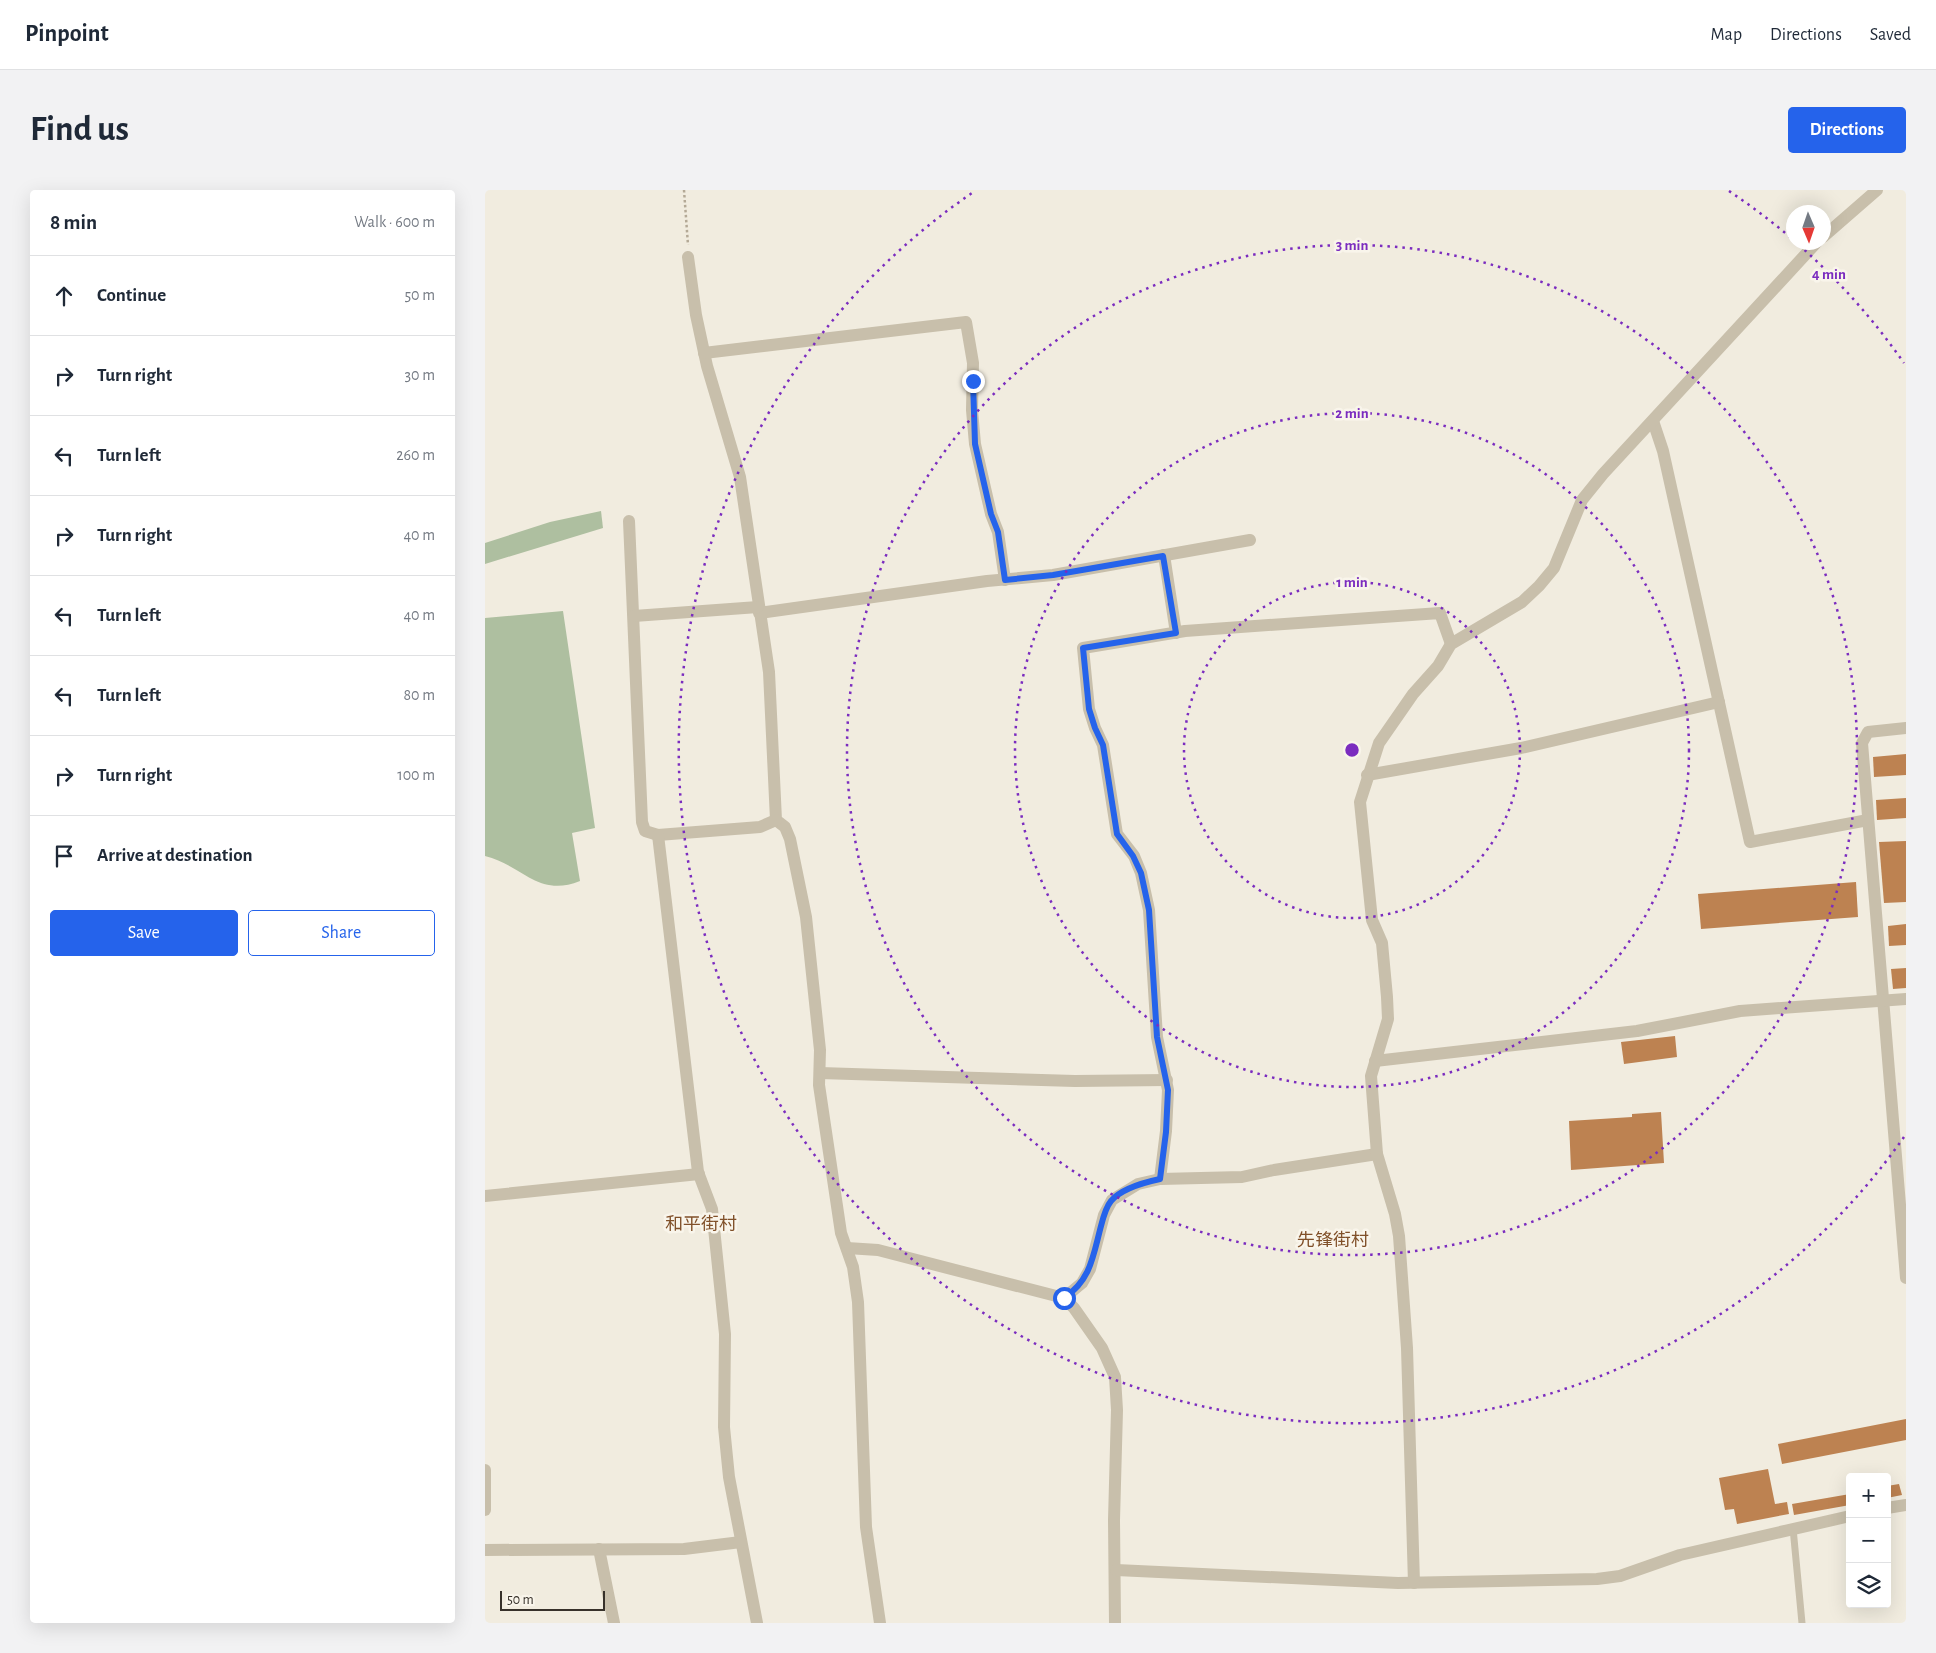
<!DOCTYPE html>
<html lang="en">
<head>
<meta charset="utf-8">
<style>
	:root { --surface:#fff; --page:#f2f2f3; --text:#1f2937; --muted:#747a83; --line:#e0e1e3; --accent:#2563eb }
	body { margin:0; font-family:"Alegreya Sans","Noto Sans SC",sans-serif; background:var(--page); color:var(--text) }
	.controls { position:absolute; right:15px; bottom:15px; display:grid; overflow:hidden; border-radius:5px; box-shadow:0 5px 20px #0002 }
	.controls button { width:45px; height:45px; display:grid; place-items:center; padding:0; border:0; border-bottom:1px solid var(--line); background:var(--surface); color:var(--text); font:25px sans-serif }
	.compass { position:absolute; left:1301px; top:15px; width:45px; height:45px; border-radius:50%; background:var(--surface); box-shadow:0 5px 20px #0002; rotate:178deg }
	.scale { position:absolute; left:15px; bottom:12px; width:105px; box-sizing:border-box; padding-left:5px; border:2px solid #37312a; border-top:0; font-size:14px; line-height:18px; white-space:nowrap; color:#37312a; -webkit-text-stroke:4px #f9f5eb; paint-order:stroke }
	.stop { position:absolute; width:15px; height:15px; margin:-11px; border:4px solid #2563eb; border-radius:50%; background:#fff }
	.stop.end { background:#2563eb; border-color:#fff; box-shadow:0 1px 5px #0008 }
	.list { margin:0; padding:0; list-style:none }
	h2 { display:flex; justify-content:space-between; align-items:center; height:65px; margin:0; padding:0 20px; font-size:21px }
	h2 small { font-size:16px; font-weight:400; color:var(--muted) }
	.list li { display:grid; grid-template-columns:32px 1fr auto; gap:15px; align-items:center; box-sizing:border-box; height:80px; padding:0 20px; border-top:1px solid var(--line) }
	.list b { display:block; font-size:19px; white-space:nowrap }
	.list em { font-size:16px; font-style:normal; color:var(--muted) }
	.actions { display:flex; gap:10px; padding:15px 20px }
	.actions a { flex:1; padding:11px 0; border:1px solid var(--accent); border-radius:5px; text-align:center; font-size:18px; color:var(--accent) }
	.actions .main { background:var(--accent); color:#fff }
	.icon { flex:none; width:28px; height:28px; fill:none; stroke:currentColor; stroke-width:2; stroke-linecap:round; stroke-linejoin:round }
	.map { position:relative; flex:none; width:1421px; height:1433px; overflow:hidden; border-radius:5px }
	header { display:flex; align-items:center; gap:30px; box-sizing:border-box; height:70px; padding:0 25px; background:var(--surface); border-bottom:1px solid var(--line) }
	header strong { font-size:24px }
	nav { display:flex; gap:28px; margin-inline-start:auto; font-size:18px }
	.intro { display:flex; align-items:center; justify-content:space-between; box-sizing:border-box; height:120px; padding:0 30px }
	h1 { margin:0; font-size:35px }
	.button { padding:12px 22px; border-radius:5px; background:var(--accent); color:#fff; font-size:18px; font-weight:700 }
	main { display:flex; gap:30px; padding:0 30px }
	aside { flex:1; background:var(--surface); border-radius:5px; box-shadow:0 5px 20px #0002 }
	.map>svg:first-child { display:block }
	.green { fill:#aebfa0 }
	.building { fill:#bd8251 }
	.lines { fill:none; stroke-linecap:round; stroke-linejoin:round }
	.path { stroke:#b4a996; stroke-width:2.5; stroke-dasharray:2.5 2.5; stroke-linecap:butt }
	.service { stroke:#c8bfab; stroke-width:7 }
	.minor { stroke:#c8bfab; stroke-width:12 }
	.route { stroke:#2563eb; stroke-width:6 }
	.ring { fill:none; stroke:#7b2cbf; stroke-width:2.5; stroke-dasharray:2.5 5 }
	.labels { text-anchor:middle; stroke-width:5; stroke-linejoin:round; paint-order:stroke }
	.quarter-label { font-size:18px; fill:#805029; stroke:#f9f5eb }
	.centre { fill:#7b2cbf; stroke:#f9f5eb; stroke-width:2.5 }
	.ring-label { font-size:15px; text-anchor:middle; font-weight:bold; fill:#7b2cbf; stroke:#f9f5eb; stroke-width:5; stroke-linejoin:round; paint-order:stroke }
</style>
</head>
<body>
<header>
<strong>Pinpoint</strong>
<nav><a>Map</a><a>Directions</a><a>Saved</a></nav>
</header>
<div class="intro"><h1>Find us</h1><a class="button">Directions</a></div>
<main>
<aside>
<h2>8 min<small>Walk · 600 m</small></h2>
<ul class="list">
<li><svg class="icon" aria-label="ahead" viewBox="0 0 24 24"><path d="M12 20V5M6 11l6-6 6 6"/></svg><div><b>Continue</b></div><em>50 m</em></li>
<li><svg class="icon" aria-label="right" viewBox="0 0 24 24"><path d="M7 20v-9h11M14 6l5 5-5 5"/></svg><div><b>Turn right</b></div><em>30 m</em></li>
<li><svg class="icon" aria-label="left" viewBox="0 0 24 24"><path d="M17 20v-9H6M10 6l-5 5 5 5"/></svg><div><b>Turn left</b></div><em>260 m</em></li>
<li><svg class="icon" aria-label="right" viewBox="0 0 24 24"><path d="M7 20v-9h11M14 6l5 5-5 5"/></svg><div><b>Turn right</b></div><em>40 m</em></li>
<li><svg class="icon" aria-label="left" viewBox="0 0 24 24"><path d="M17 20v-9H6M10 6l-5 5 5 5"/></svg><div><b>Turn left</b></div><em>40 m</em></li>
<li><svg class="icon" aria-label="left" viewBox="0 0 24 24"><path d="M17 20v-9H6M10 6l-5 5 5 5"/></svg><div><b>Turn left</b></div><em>80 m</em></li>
<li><svg class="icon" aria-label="right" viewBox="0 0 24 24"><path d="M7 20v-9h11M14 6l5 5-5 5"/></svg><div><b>Turn right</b></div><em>100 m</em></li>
<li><svg class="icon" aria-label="arrive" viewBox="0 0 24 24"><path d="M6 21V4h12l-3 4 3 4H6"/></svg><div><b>Arrive at destination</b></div></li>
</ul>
<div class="actions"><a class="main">Save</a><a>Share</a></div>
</aside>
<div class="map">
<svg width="1421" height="1433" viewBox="0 0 1421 1433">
	<rect width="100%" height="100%" fill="#f1ecdf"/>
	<g class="green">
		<polygon points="116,321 118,338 0,374 0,353 65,332"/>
		<path d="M78 421 110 638 87 643 95 691C53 708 37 675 0 666V428Z"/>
	</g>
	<g class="building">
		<polygon points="1421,564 1421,585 1389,587 1388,567"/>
		<polygon points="1421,608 1421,628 1392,630 1391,610"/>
		<polygon points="1421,651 1421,712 1399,713 1394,652"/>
		<polygon points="1371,692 1373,727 1216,739 1213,704"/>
		<polygon points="1421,734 1421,755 1404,756 1403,736"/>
		<polygon points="1421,778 1421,798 1408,799 1406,779"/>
		<polygon points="1190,846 1192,867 1139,874 1136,852"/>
		<polygon points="1176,922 1179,973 1086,980 1084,931 1147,927 1147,924"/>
		<polygon points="1421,1229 1421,1250 1297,1274 1293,1254"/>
		<polygon points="1283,1279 1290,1314 1302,1312 1304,1324 1252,1334 1249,1319 1240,1320 1234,1288"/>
		<polygon points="1414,1294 1417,1305 1402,1308 1402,1296"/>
		<polygon points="1365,1304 1365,1315 1309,1325 1307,1314"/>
	</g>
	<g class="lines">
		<polyline class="path" points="199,0 203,55"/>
		<polyline class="service" points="1308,1338 1317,1433"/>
		<g class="minor">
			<polyline points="1338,47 1392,0"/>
			<polyline points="203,67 211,125 222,176 255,287 284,482 291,630 300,637 305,649 321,727 335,860 334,895 356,1043 368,1077 373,1112 381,1337 395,1433"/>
			<polyline points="219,163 481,132 488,173 487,220 490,254 506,324 513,342 520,390"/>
			<polyline points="1168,231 1178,261 1265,652 1383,630"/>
			<polyline points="144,331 157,632 160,641 173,645 275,637 291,630"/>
			<polyline points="679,365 691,443"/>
			<polyline points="274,423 502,391 568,385 765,350"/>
			<polyline points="149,426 273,417"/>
			<polyline points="1421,538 1383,542 1377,553 1421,1088"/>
			<polyline points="882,585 1036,558 1234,512"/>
			<polyline points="173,645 213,982 227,1019 240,1144 239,1237 244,1287 272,1433"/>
			<polyline points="890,871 1152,841 1255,821 1421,809"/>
			<polyline points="335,883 590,891 682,890"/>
			<polyline points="675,989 681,941 683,900 672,847 664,720 656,683 649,666 632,644 618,555 610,538 604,519 598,458 700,441 955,423 966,454"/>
			<polyline points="0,1006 214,984"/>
			<polyline points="362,1058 393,1060 505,1089 579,1108 589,1118 617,1158 630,1187 632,1220 629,1330 630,1433"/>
			<polyline points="579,1108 597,1093 605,1079 619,1025 627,1010 653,994 675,989 757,987 789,980 892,964"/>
			<polyline points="0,1280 0,1320"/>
			<polyline points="1402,1318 1421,1315"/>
			<polyline points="114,1359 129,1433"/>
			<polyline points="0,1360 199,1359 256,1352"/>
			<polyline points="631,1380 913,1393 1112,1389 1135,1386 1195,1365 1365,1326"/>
			<polyline points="929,1393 922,1158 914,1046 910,1024 892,964 886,886 903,829 902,807 897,753 887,730 875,612 894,553 928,504 953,476 966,454 1037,412 1054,396 1069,378 1097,310 1118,284 1332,52"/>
		</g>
	</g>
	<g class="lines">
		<path class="route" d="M488 191 490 254 506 324 513 342 520 390 568 385 678 366 691 443 598 458 604 519 610 538 618 555 632 644 648 666 656 683 664 720 672 847 683 900 681 942 675 989C661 992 636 999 626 1011 621 1017 618 1028 616 1036 608 1066 606 1090 579 1108"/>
	</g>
	<g class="ring">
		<circle cx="867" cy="560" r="168"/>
		<circle cx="867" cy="560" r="337"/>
		<circle cx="867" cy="560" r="505"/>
		<path d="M1419 947A674 674 0 1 1 490 1M1244 1A674 674 0 0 1 1305 47M1314 55A674 674 0 0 1 1419 173"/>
	</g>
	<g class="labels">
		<g class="quarter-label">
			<text x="216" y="1040">和平街村</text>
			<text x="848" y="1056">先锋街村</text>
		</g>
	</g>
	<circle cx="867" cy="560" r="8" class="centre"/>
	<g class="ring-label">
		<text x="867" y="60">3 min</text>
		<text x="1344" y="89">4 min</text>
		<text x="867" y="228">2 min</text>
		<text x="867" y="397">1 min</text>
	</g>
</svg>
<div class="controls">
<button>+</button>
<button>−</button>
<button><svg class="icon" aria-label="layers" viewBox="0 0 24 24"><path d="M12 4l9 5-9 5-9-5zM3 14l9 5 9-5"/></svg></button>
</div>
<svg class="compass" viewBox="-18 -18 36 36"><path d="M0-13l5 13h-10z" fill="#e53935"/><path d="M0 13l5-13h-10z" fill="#747a83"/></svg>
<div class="scale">50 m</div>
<div class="stop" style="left:579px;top:1108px"></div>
<div class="stop end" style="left:488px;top:191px"></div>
</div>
</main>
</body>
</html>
